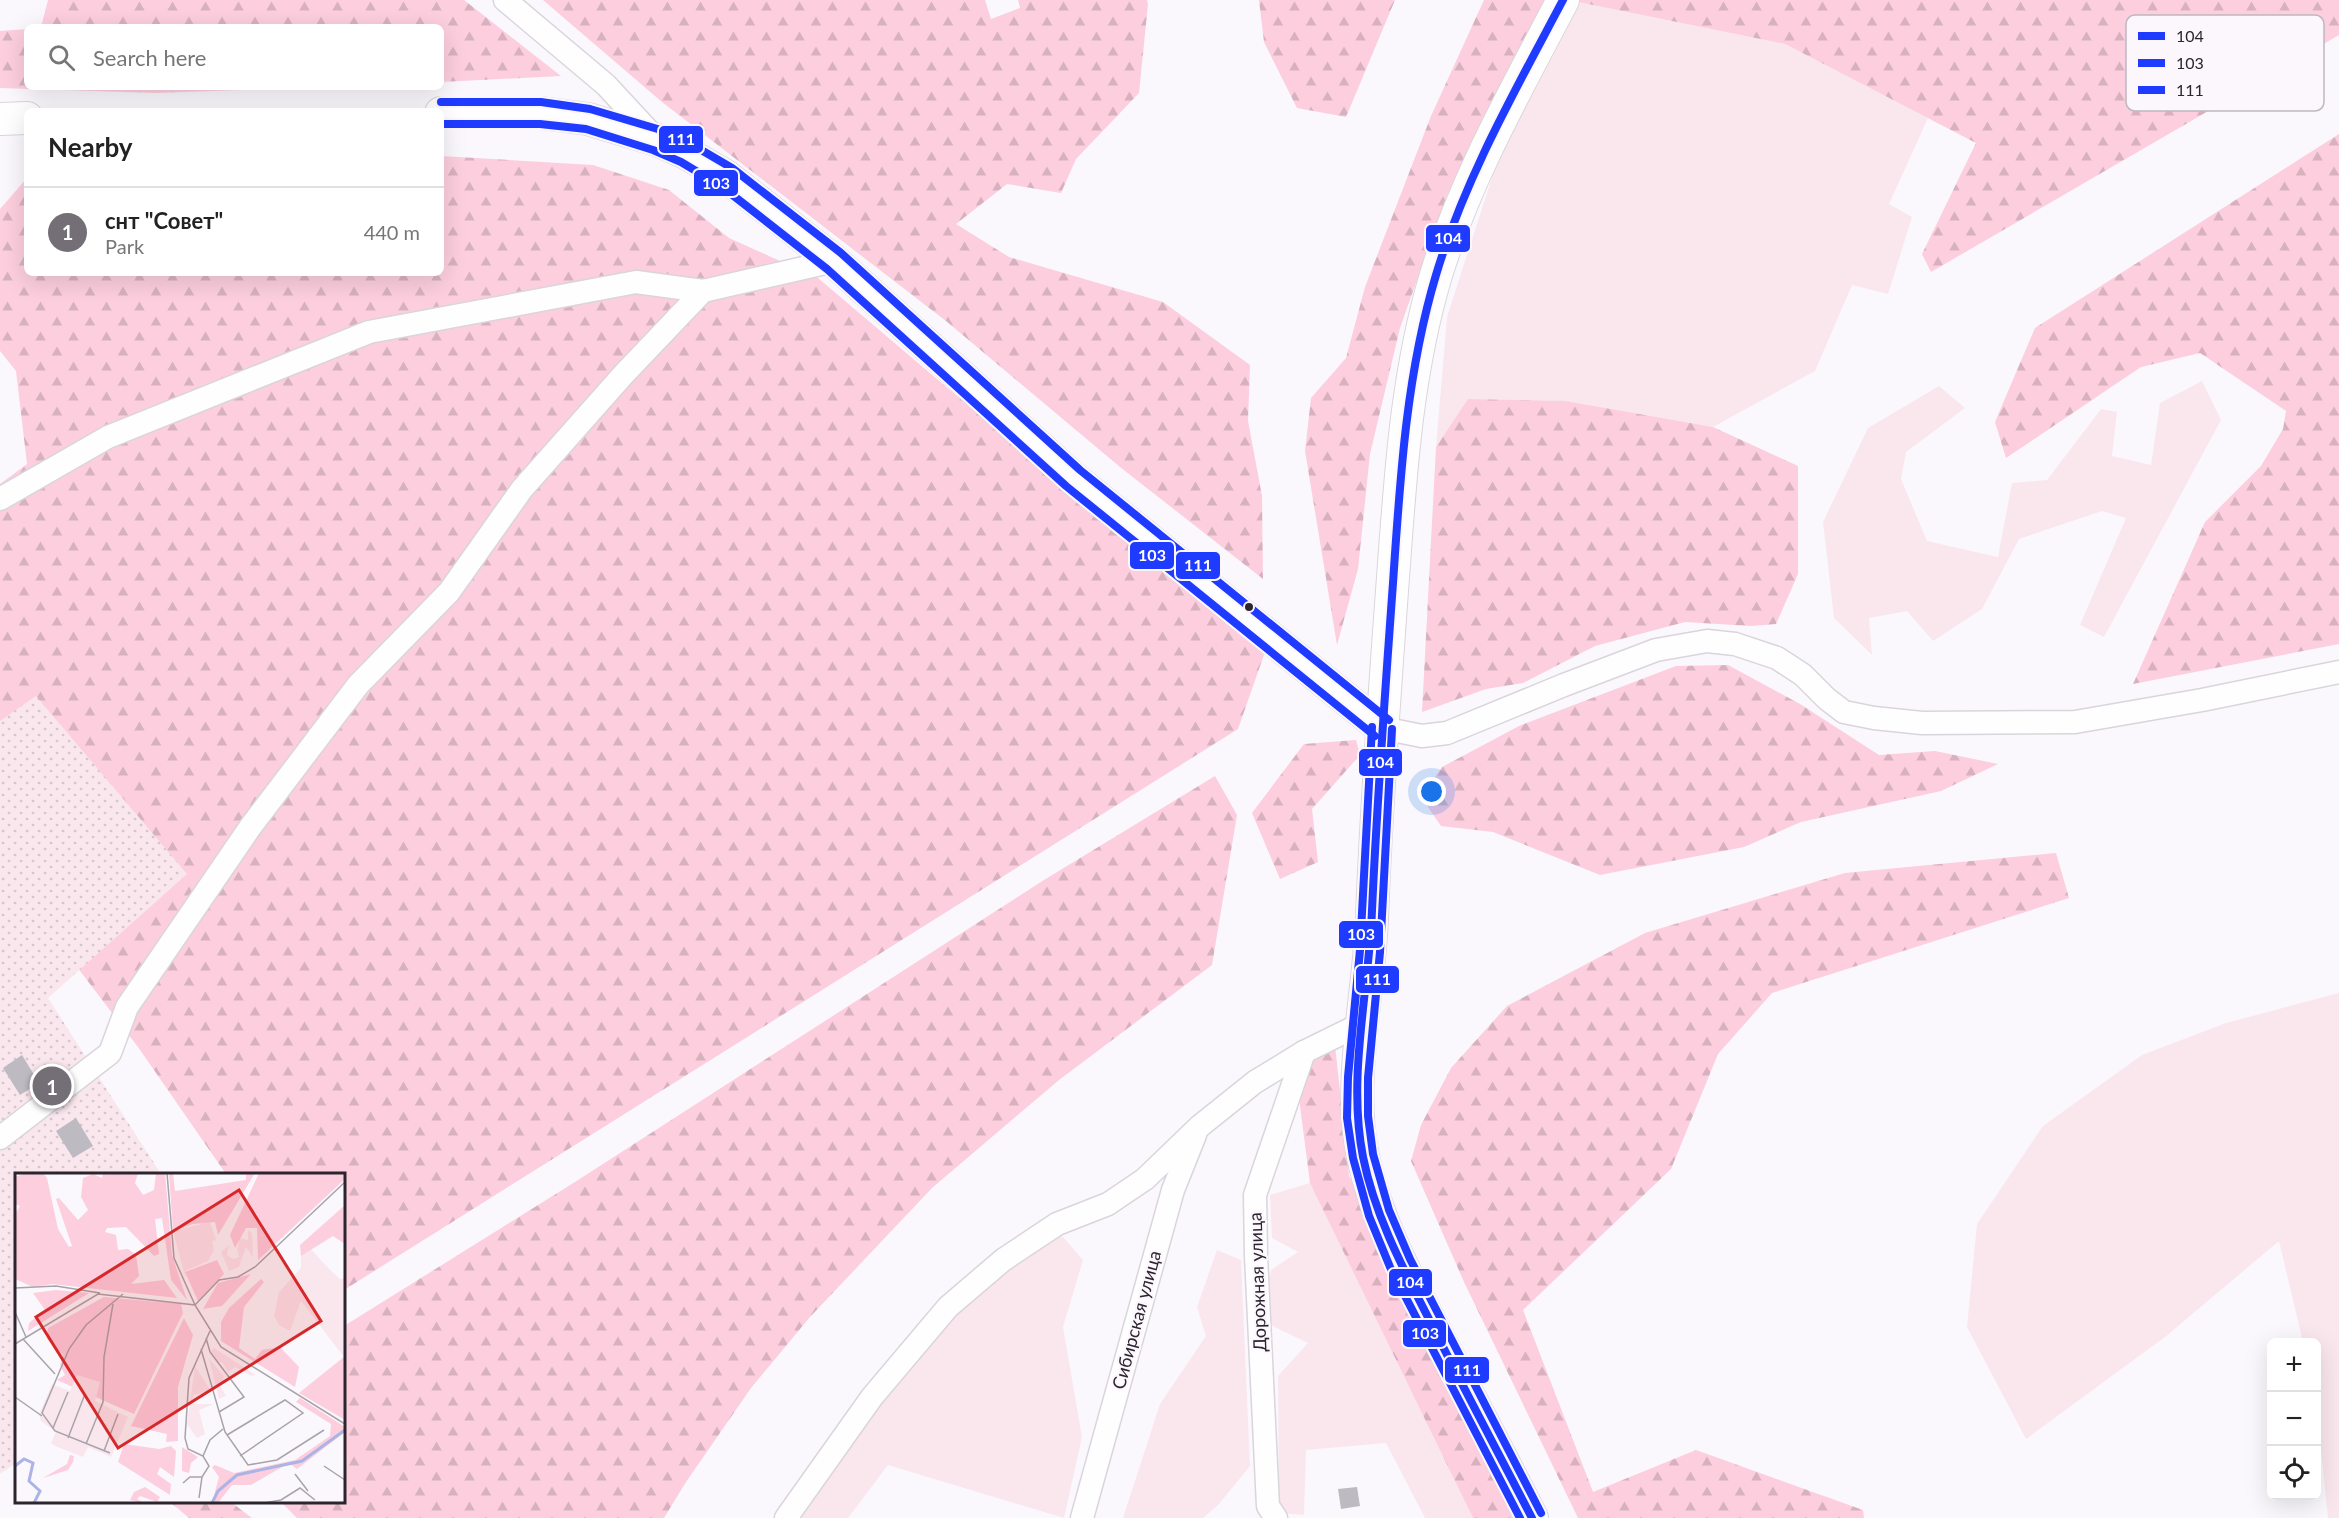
<!DOCTYPE html>
<html lang="en">
<head>
<meta charset="utf-8">
<style>
	:root { --surface:#fff; --page:#f6f6f6; --text:#222; --muted:#767676; --line:#e0e0e0; --accent:#746e77 }
	body { margin:0; font-family:Lato,sans-serif; background:var(--page); color:var(--text) }
	.controls { position:absolute; right:18px; bottom:18px; display:grid; overflow:hidden; border-radius:9px; box-shadow:0 6px 24px #0002 }
	.controls button { width:54px; height:54px; display:grid; place-items:center; padding:0; border:0; border-bottom:2px solid var(--line); background:var(--surface); color:var(--text); font:30px sans-serif }
	.you { position:absolute; left:1432px; top:792px; width:21px; height:21px; margin:-15px; border:4px solid #fff; border-radius:50%; background:#1a73e8; box-shadow:0 0 0 9px #1a73e833 }
	.badge { display:grid; place-items:center; width:39px; height:39px; border-radius:50%; background:var(--accent); color:#fff; font-size:20px; font-weight:700 }
	.pin { position:absolute; translate:-50% -50%; border:3px solid #fff; box-shadow:0 2px 6px #0006 }
	.list { margin:0; padding:0; list-style:none }
	h2 { display:flex; justify-content:space-between; align-items:center; height:78px; margin:0; padding:0 24px; font-size:26px }
	h2 small { font-size:20px; font-weight:400; color:var(--muted) }
	.list li { display:grid; grid-template-columns:39px 1fr auto; gap:18px; align-items:center; box-sizing:border-box; height:90px; padding:0 24px; border-top:2px solid var(--line) }
	.list b { display:block; font-size:22px; white-space:nowrap }
	.list p { margin:0; font-size:20px; white-space:nowrap; color:var(--muted) }
	.list em { font-size:20px; font-style:normal; color:var(--muted) }
	.icon { flex:none; width:33px; height:33px; fill:none; stroke:currentColor; stroke-width:2; stroke-linecap:round; stroke-linejoin:round }
	.map { position:relative; flex:none; width:2339px; height:1518px; overflow:hidden }
	.search { position:absolute; background:var(--surface); box-shadow:0 6px 24px #0002; left:24px; top:24px; width:420px; height:66px; display:flex; align-items:center; gap:15px; box-sizing:border-box; padding:0 21px; border-radius:9px; color:var(--muted); font-size:22px }
	.panel { position:absolute; background:var(--surface); box-shadow:0 6px 24px #0002; left:24px; top:108px; width:420px; height:168px; border-radius:9px }
	.map>svg:first-child { display:block }
	.green { fill:#fae7ee }
	.forest { fill:url(#forest-firs) }
	.garden { fill:url(#garden-dots) }
	.building { fill:#bdbac2 }
	.lines { fill:none; stroke-linecap:round; stroke-linejoin:round }
	.street-casing { stroke:#dad5dc; stroke-width:25 }
	.secondary-casing { stroke:#dad5dc; stroke-width:34 }
	.street { stroke:#fefeff; stroke-width:22 }
	.secondary { stroke:#fefeff; stroke-width:32 }
	.bus-1-casing { stroke:#fbf7fd; stroke-width:12 }
	.bus-2-casing { stroke:#fbf7fd; stroke-width:12 }
	.bus-3-casing { stroke:#fbf7fd; stroke-width:12 }
	.bus-1 { stroke:#1f3bff; stroke-width:8 }
	.bus-2 { stroke:#1f3bff; stroke-width:8 }
	.bus-3 { stroke:#1f3bff; stroke-width:8 }
	.bus-dot { fill:#2c242f; stroke:#fbf7fd; stroke-width:2 }
	.labels { text-anchor:middle; stroke-width:4.5; stroke-linejoin:round; paint-order:stroke }
	.street-label { font-size:18px; fill:#2c242f; stroke:#fbf7fd }
	.inset-river { fill:none; stroke:#acb3e5; stroke-width:3 }
	.inset-road { fill:none; stroke:#a8a3aa; stroke-width:1.5 }
	.view { fill:#d62828; fill-opacity:0.15; stroke:#d62828; stroke-width:3 }
	.inset-edge { fill:none; stroke:#2c242f; stroke-width:3 }
	.key { fill:#fbf7fd; stroke:#bdb8bf; stroke-width:1.5 }
	.key-label { font-size:16px; fill:#2c242f }
	.line-badge { stroke:#fbf7fd; stroke-width:2 }
	.badge-label { font-size:16px; text-anchor:middle; font-weight:bold; fill:#fff }
</style>
</head>
<body>
<div class="map">
<svg width="2339" height="1518" viewBox="0 0 2339 1518">
	<defs>
		<pattern id="forest-firs" width="22" height="20" patternUnits="userSpaceOnUse" patternTransform="scale(1.5)"><rect width="22" height="20" fill="#fccede"/><path d="M5 1l3.5 6h-7zM16 11l3.5 6h-7z" fill="#d8b1bf"/></pattern>
		<pattern id="garden-dots" width="8" height="8" patternUnits="userSpaceOnUse" patternTransform="scale(1.5)"><rect width="8" height="8" fill="#fae7ee"/><path d="M2 2h.1M6 6h.1" fill="none" stroke="#d6c6cc" stroke-width="1.8" stroke-linecap="round"/></pattern>
	</defs>
	<rect width="100%" height="100%" fill="#faf8fc"/>
	<g class="green">
		<polygon points="1578,2 1785,44 1928,118 1889,204 1912,217 1888,294 1852,285 1815,371 1713,427 1565,402 1469,399 1436,447 1447,317 1496,165"/>
		<polygon points="2202,381 2221,420 2104,637 2080,625 2126,518 2102,511 2019,539 1982,609 1933,641 1907,611 1869,618 1872,655 1834,618 1823,522 1868,428 1939,386 1965,408 1906,452 1901,479 1927,541 1998,557 2012,483 2047,480 2101,409 2117,412 2112,456 2151,465 2160,403"/>
		<polygon points="2339,993 2339,1518 2328,1518 2317,1409 2316,1342 2303,1342 2279,1241 2165,1337 2026,1439 1967,1327 1977,1224 2043,1126 2142,1055 2226,1023"/>
		<polygon points="1310,1183 1333,1227 1473,1518 1425,1518 1386,1443 1306,1450 1304,1515 1279,1513 1278,1376 1308,1343 1260,1320 1271,1270 1298,1252 1272,1238 1270,1195"/>
		<polygon points="1062,1236 1083,1260 1063,1327 1082,1437 1064,1518 888,1465 848,1518 798,1518 897,1378 989,1280"/>
		<polygon points="1217,1250 1241,1260 1250,1466 1218,1505 1203,1518 1123,1518 1160,1404 1206,1336 1197,1307"/>
	</g>
	<g class="forest">
		<polygon points="48,0 464,0 561,76 441,82 441,27 41,27"/>
		<polygon points="543,0 985,0 991,19 1020,8 1018,0 1147,0 1148,4 1139,93 1076,159 1061,193 1007,184 956,224 1009,257 1163,302 1250,365 1248,421 1262,496 1263,579 1120,467 946,321 662,102"/>
		<polygon points="1259,0 1395,0 1346,117 1297,108 1264,42"/>
		<polygon points="1484,0 1547,0 1447,195 1400,328 1370,454 1358,569 1337,645 1305,451 1311,398 1346,358 1365,287 1431,116"/>
		<polygon points="1579,0 2339,0 2339,35 1931,272 1922,254 1976,143 1785,44 1578,2"/>
		<polygon points="27,29 27,87 332,87 156,93 0,88 0,31"/>
		<polygon points="2339,134 2339,644 2133,684 2205,522 2261,466 2283,429 2286,411 2200,353 2141,367 2006,458 1995,422 2035,328"/>
		<polygon points="441,156 593,165 669,190 729,238 818,278 990,424 1266,649 1238,729 344,1290 344,1174 226,1174 138,1047 0,866 0,484 27,464 16,371 0,351 0,209 27,178 27,273 441,273"/>
		<polygon points="1468,399 1565,401 1713,427 1798,466 1798,574 1776,624 1751,626 1685,622 1595,646 1523,683 1486,689 1422,712 1436,447"/>
		<polygon points="1728,665 1800,704 1879,755 1935,751 1998,764 1941,791 1801,822 1744,847 1600,875 1493,832 1441,826 1421,797 1442,767 1519,726 1676,666"/>
		<polygon points="1356,740 1360,755 1312,809 1318,862 1280,879 1252,813 1304,744"/>
		<polygon points="1215,776 1237,815 1212,965 1059,1080 932,1188 810,1317 751,1388 686,1482 664,1518 297,1518 281,1502 344,1502 344,1326 575,1182 1044,880"/>
		<polygon points="2056,853 2069,898 1772,993 1718,1054 1671,1169 1523,1310 1593,1492 1696,1450 1863,1510 1864,1518 1578,1518 1464,1282 1411,1161 1421,1125 1451,1068 1507,1006 1645,933 1845,873"/>
		<polygon points="1335,1045 1349,1176 1513,1518 1473,1518 1310,1183 1296,1075"/>
		<polygon points="170,1502 231,1502 252,1518 189,1518"/>
	</g>
	<polygon class="garden" points="36,696 187,874 48,998 161,1174 16,1174 16,1463 0,1474 0,721"/>
	<g class="building">
		<polygon points="22,1055 39,1083 20,1095 3,1068"/>
		<polygon points="76,1118 93,1146 73,1158 56,1131"/>
		<polygon points="1357,1487 1360,1506 1341,1509 1338,1489"/>
	</g>
	<g class="lines">
		<defs>
			<g id="street">
				<polyline points="505,0 606,85 656,139"/>
				<polyline points="0,499 108,437 369,332 636,282 703,291 834,261"/>
				<polyline points="1382,728 1422,736 1447,733 1564,685 1656,650 1707,641 1735,644 1777,658 1803,675 1827,699 1844,712 1874,718 1922,723 2075,722 2202,700 2339,672"/>
				<polyline points="0,1138 110,1053 127,1007 251,826 358,685 449,592 522,489 623,375 703,291"/>
				<polyline points="786,1518 872,1397 948,1307 1003,1260 1057,1224 1108,1204 1145,1179 1200,1126 1255,1082 1304,1052 1363,1023"/>
				<polyline points="1082,1518 1173,1190 1195,1135"/>
				<polyline points="1276,1518 1268,1506 1256,1256 1255,1195 1304,1052"/>
			</g>
			<g id="secondary">
				<polyline points="441,113 541,113 588,119 657,140 686,153 727,177 834,261 1073,478 1382,728"/>
				<polyline points="0,119 27,118"/>
				<path d="M1532 1518C1502 1459 1471 1400 1440 1341 1410 1282 1377 1223 1363 1157 1347 1082 1369 995 1372 918 1376 809 1384 700 1392 591 1400 484 1405 379 1436 275 1466 178 1516 90 1563 0"/>
			</g>
		</defs>
		<use href="#street" class="street-casing"/>
		<use href="#secondary" class="secondary-casing"/>
		<use href="#street" class="street"/>
		<use href="#secondary" class="secondary"/>
		<defs>
			<path id="bus-1" d="M1532 1518C1499 1454 1465 1391 1433 1327 1405 1272 1375 1217 1363 1157 1347 1076 1369 992 1372 910 1377 801 1385 692 1393 583 1400 480 1406 375 1436 275 1465 178 1516 89 1563 0"/>
			<g id="bus-2">
				<polyline points="441,124 540,124 586,129 653,150 681,162 721,186 827,269 1066,486 1375,736"/>
				<polyline points="1372,727 1360,950 1348,1077 1347,1118 1353,1158 1369,1216 1390,1267 1520,1518"/>
			</g>
			<g id="bus-3">
				<polyline points="441,102 541,102 590,109 661,130 691,144 732,168 841,253 1080,470 1389,720"/>
				<polyline points="1392,729 1380,952 1368,1078 1368,1116 1373,1154 1389,1210 1410,1259 1541,1513"/>
			</g>
		</defs>
		<use href="#bus-1" class="bus-1-casing"/>
		<use href="#bus-2" class="bus-2-casing"/>
		<use href="#bus-3" class="bus-3-casing"/>
		<use href="#bus-1" class="bus-1"/>
		<use href="#bus-2" class="bus-2"/>
		<use href="#bus-3" class="bus-3"/>
	</g>
	<circle class="bus-dot" cx="1249" cy="607" r="5"/>
	<g class="labels">
		<g class="street-label">
			<text transform="translate(1258 1282) rotate(-92)" y="6">Дорожная улица</text>
			<text transform="translate(1137 1320) rotate(-75)" y="6">Сибирская улица</text>
		</g>
	</g>
	<g transform="translate(15 1173)">
		<rect width="330" height="330" fill="#faf8fc"/>
		<path d="M195 49 201 67 197 68 199 77 193 88 170 98V104L158 58ZM233 57 237 60 238 85 231 74 224 94 214 98 206 79 214 72 212 82 218 86 224 84 222 76 225 65 233 67ZM294 74 315 97 325 106 330 105 329 184 286 128 275 158 264 152 259 143 264 119 286 95V83ZM199 175 241 202 236 203 220 194 213 199 216 204 207 189 202 190 196 178ZM194 186 209 203 206 214 211 223 204 226ZM180 193 196 218 178 222 177 231H199L184 237 190 261 182 265 172 251Z" fill="#fae7ee"/>
		<path d="M11 0H28L32 5 43 56 54 74 57 73 41 26 44 25 63 47 73 37 66 24 68 5 78 1 87 5 88 0H123L120 10 128 22 139 17 141 0H150L157 82 172 127 156 107 147 45 140 46 144 81 139 83 111 54 92 55 90 59 101 62 103 77 113 76 121 82 124 103 116 111 149 107 162 125 37 111 18 114 0 106V41L5 33 0 31V4ZM154 0H158L160 18 231 7V0H240L203 62 200 49 178 51 158 58ZM244 0H330V6L243 87 242 55H231L220 75 215 62ZM330 32V71L318 63 286 83 285 72ZM202 87 209 101 183 128 170 99ZM236 101 207 133 188 136 203 110ZM246 106 249 109 229 134 224 175 240 186 247 177 265 174 284 194 280 214 206 168V149L214 135ZM41 117 74 120 13 158 14 150 30 137 18 120ZM89 124 166 131 168 140 119 241 42 207 50 202 45 192 48 182 32 166 33 155ZM169 145 178 162 163 214V268L151 269 152 261 116 253ZM330 183V247L284 220ZM285 225 330 254V259L282 296 274 290 236 312H217L203 330H197L204 304 197 294 200 292 219 300 280 287 315 263 316 251 281 229ZM109 271 144 276 156 273 161 278 159 304 145 294 142 301 156 311 155 322 103 289ZM167 274 183 284 176 290 174 300 167 298ZM55 282 59 283 58 289 53 297 28 305 52 291ZM130 314 145 324 142 329 125 323 122 326 129 330 115 327 119 319Z" fill="#fccede"/>
		<path d="M62 202 85 209 80 228 113 244 96 284 73 274 68 284 40 273 36 270 41 259 26 248 24 242 37 211 55 218Z" fill="#fae7ee"/>
		<path class="inset-river" d="M0 293 9 286 18 290 14 308 25 318 19 330M197 330 203 318 222 302 287 288 330 257"/>
		<path class="inset-road" d="M152 0 159 85 180 132 204 107 223 104 240 94 330 9M0 115 41 113 85 120M0 139 11 164M191 165 195 179 229 224 204 239M8 166 40 201M0 171 83 121 180 132 206 174 330 251M186 176 210 259 233 292 262 287 309 257M0 224 27 243M38 255 53 219M212 262 270 227 288 240 225 283M53 265 70 221M71 271 88 229 89 184 98 131M89 278 103 241M95 280 40 258 27 240 54 176 71 152 108 121M188 283 195 267 208 256M309 293 330 307M280 301 293 318M168 310 175 304H187L194 293 188 283 173 276 170 265 174 205 195 158M184 325 187 304M249 330 266 327 285 315 300 327"/>
		<path class="view" d="M224 17 306 148 103 275 21 144Z"/>
		<rect width="330" height="330" class="inset-edge"/>
	</g>
	<rect x="2126" y="15" width="198" height="96" rx="9" class="key"/>
	<rect x="2138" y="32" width="27" height="8" fill="#1f3bff"/>
	<rect x="2138" y="59" width="27" height="8" fill="#1f3bff"/>
	<rect x="2138" y="86" width="27" height="8" fill="#1f3bff"/>
	<g class="key-label">
		<text x="2176" y="42">104</text>
		<text x="2176" y="69">103</text>
		<text x="2176" y="96">111</text>
	</g>
	<g class="line-badge">
		<rect x="658" y="125" width="46" height="29" rx="6" fill="#1f3bff"/>
		<rect x="693" y="169" width="46" height="28" rx="6" fill="#1f3bff"/>
		<rect x="1425" y="224" width="46" height="29" rx="6" fill="#1f3bff"/>
		<rect x="1129" y="541" width="46" height="29" rx="6" fill="#1f3bff"/>
		<rect x="1175" y="551" width="46" height="29" rx="6" fill="#1f3bff"/>
		<rect x="1358" y="748" width="45" height="29" rx="6" fill="#1f3bff"/>
		<rect x="1338" y="920" width="46" height="29" rx="6" fill="#1f3bff"/>
		<rect x="1355" y="965" width="45" height="29" rx="6" fill="#1f3bff"/>
		<rect x="1388" y="1268" width="45" height="29" rx="6" fill="#1f3bff"/>
		<rect x="1402" y="1319" width="45" height="29" rx="6" fill="#1f3bff"/>
		<rect x="1444" y="1356" width="46" height="28" rx="6" fill="#1f3bff"/>
	</g>
	<g class="badge-label">
		<text x="681" y="145">111</text>
		<text x="716" y="189">103</text>
		<text x="1448" y="244">104</text>
		<text x="1152" y="561">103</text>
		<text x="1198" y="571">111</text>
		<text x="1380" y="768">104</text>
		<text x="1361" y="940">103</text>
		<text x="1377" y="985">111</text>
		<text x="1410" y="1288">104</text>
		<text x="1425" y="1339">103</text>
		<text x="1467" y="1376">111</text>
	</g>
</svg>
<div class="controls">
<button>+</button>
<button>−</button>
<button><svg class="icon" aria-label="locate" viewBox="0 0 24 24"><circle cx="12" cy="12" r="6"/><path d="M12 2v4M12 18v4M2 12h4M18 12h4"/></svg></button>
</div>
<div class="you"></div>
<div class="pin badge" style="left:52px;top:1086px">1</div>
<div class="search"><svg class="icon" aria-label="search" viewBox="0 0 24 24"><circle cx="10" cy="10" r="6"/><path d="M15 15l6 6"/></svg>Search here</div>
<section class="panel">
<h2>Nearby<small></small></h2>
<ul class="list">
<li><span class="badge">1</span><div><b>снт &quot;Совет&quot;</b><p>Park</p></div><em>440 m</em></li>
</ul>
</section>
</div>
</body>
</html>
